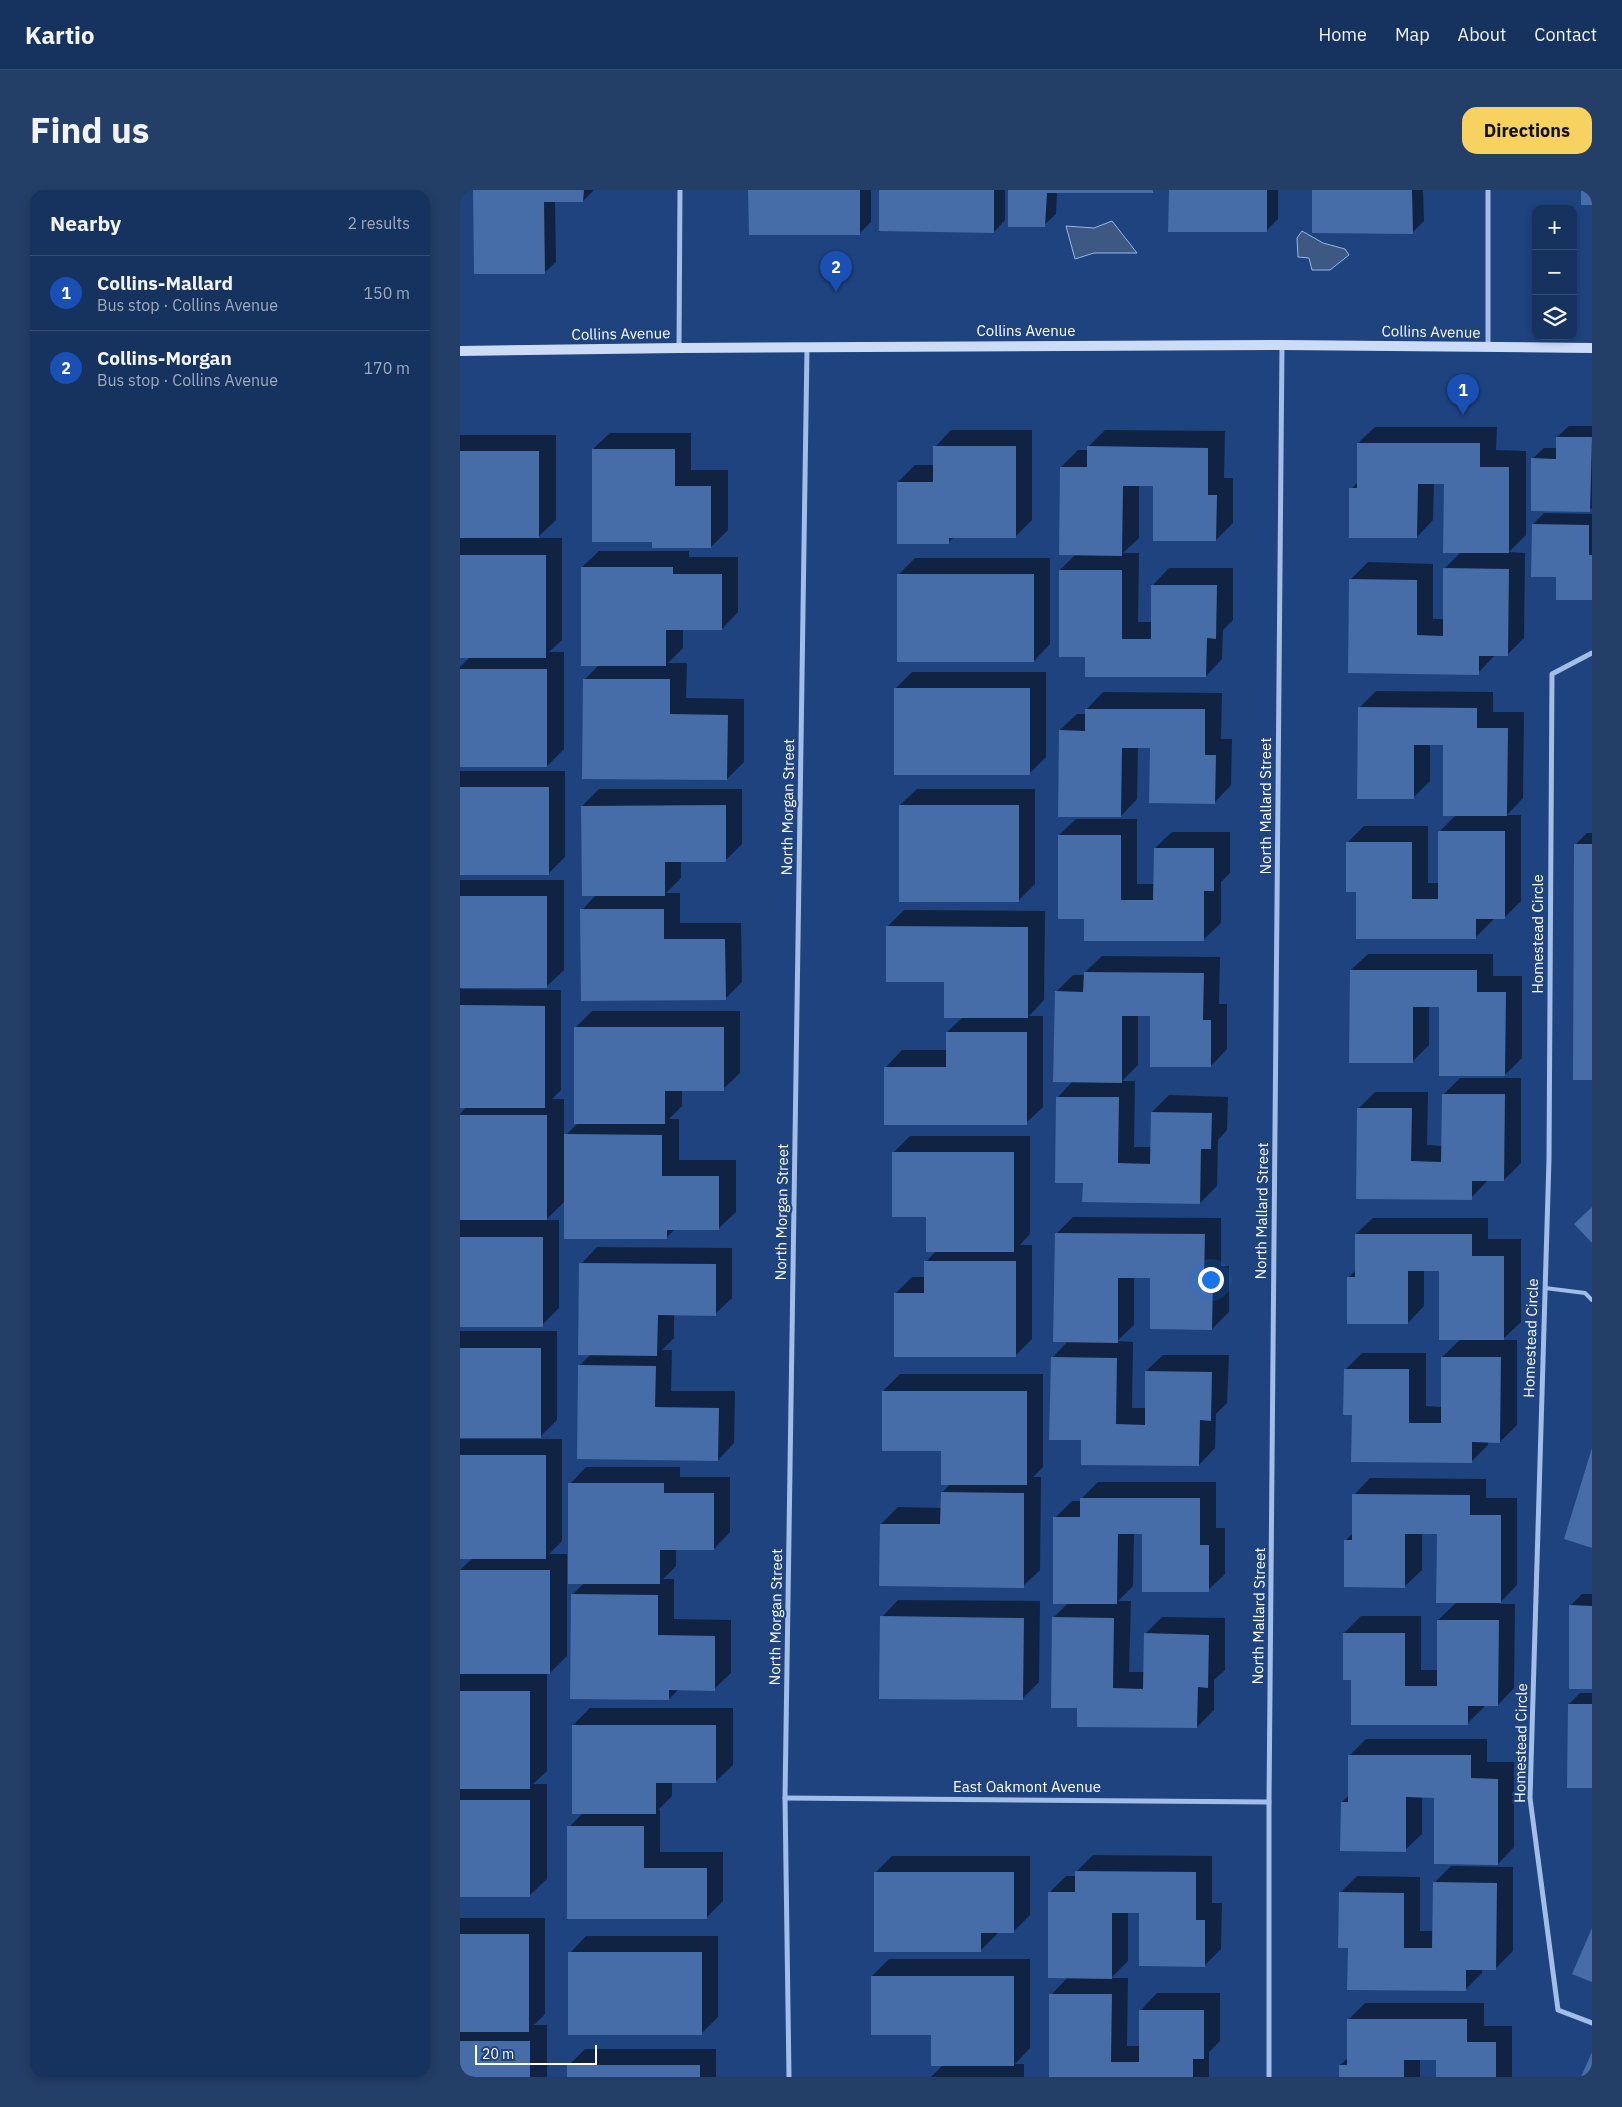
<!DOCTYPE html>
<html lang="en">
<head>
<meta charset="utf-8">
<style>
	:root { --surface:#16325e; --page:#233e67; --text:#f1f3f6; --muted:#9eaabc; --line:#354d73; --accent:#f7d260 }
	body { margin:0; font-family:"IBM Plex Sans",sans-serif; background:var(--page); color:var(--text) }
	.controls { position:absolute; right:15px; top:15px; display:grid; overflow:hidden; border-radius:10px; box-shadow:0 2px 8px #0003 }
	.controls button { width:45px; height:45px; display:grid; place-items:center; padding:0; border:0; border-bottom:1px solid var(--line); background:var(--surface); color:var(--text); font:25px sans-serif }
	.scale { position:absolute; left:15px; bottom:12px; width:122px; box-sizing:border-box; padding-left:5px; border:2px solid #fff; border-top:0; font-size:14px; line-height:18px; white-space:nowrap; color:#fff; -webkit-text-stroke:4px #1e437e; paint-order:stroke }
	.you { position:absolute; left:750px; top:1089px; width:18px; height:18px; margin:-12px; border:4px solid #fff; border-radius:50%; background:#1a73e8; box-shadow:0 0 0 8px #1a73e833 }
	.badge { display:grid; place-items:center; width:32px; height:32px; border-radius:50%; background:var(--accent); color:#fff; font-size:16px; font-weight:700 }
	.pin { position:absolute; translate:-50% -41px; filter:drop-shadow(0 1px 2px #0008) }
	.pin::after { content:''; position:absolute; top:26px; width:18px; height:15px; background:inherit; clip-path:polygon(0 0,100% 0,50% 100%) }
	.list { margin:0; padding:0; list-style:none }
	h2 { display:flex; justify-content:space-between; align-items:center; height:65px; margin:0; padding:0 20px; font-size:21px }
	h2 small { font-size:16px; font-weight:400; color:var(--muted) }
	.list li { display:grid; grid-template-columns:32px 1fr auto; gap:15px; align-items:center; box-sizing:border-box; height:75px; padding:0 20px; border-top:1px solid var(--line) }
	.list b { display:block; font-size:19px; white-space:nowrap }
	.list p { margin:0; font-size:16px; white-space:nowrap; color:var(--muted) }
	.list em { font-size:16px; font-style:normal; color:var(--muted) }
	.icon { flex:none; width:28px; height:28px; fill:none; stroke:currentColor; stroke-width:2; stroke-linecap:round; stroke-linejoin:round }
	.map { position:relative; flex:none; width:1132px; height:1887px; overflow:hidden; border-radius:15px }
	header { display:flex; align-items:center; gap:30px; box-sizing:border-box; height:70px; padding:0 25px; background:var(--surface); border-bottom:1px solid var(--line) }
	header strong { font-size:24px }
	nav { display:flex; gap:28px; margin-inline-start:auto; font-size:18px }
	.intro { display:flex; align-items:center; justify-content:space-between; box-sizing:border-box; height:120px; padding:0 30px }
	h1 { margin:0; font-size:35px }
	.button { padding:12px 22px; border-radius:15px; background:var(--accent); color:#111; font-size:18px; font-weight:700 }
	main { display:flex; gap:30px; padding:0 30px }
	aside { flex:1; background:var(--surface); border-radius:15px; box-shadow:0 2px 8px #0003 }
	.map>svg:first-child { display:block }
	.water { fill:#3c5883; stroke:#94b8ea }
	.shadow { fill:#0007 }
	.building { fill:#466da8 }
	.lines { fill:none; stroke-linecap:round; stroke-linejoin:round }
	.lane { stroke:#a1bee8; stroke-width:4 }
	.street { stroke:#a1bee8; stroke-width:5 }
	.secondary { stroke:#ccdcf6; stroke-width:10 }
	.labels { text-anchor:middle; stroke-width:4.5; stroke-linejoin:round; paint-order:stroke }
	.street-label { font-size:15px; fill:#fff; stroke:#1e437e }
</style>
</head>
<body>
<header>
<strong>Kartio</strong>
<nav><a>Home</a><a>Map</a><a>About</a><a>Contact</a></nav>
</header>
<div class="intro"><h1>Find us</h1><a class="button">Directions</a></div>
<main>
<aside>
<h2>Nearby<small>2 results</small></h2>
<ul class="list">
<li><span class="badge" style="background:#1a4fb4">1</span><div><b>Collins-Mallard</b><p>Bus stop · Collins Avenue</p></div><em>150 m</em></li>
<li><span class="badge" style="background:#1a4fb4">2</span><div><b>Collins-Morgan</b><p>Bus stop · Collins Avenue</p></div><em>170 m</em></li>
</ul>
</aside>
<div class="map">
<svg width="1132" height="1887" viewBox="0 0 1132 1887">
	<rect width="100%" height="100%" fill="#1e437e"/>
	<g class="water">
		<polygon points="652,31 677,63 634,63 615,69 606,36 634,38"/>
		<polygon points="842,41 863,53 885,59 889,65 870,80 852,80 849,68 838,67 837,48"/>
	</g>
	<g class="shadow">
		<polygon points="14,0 134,0 123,11 95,11 96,72 84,83"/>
		<polygon points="289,0 411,0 411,32 399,44"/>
		<polygon points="420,0 545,0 545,30 534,42"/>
		<polygon points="549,0 694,0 597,1 596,24 584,35"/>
		<polygon points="710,0 818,0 818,29 806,41"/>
		<polygon points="853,0 963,0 964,31 952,43"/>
		<polygon points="1109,236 1132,236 1132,318 1129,320 1072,269 1084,258 1097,258 1097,247"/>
		<polygon points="915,237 1037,237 1036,260 1066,261 1066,345 1049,362 1065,363 1064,448 1047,465 1035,465 1018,483 890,482 891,389 908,372 973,374 973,429 984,429 985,378 1001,362 985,293 974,293 973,330 957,347 891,299 898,292 898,253"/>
		<polygon points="491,240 572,240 572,330 555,347 494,347 488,353 438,292 455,275 475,275 475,257"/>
		<polygon points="645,240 765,241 764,288 773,288 773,333 756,350 694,295 679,295 679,348 663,363 679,363 678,432 693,432 693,395 709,378 773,378 773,430 763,440 762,469 746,486 627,466 600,380 616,364 601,277 618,260 628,260 628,257"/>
		<polygon points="150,243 231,243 231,280 268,280 268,340 251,357 193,350 133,259"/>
		<polygon points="0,245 96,245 96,330 77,348 102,348 102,450 89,462 104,462 104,559 87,576 0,576 0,477 11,466 0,466"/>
		<polygon points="1084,323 1132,324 1132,409 1097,386 1073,334"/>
		<polygon points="139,361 229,361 229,367 278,367 278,422 262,439 223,439 223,458 208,473 227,473 226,508 284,509 284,572 267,589 125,489 139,475 122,377"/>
		<polygon points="455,368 590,368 590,454 574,471 438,385"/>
		<polygon points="452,482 586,482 586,567 569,584 435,499"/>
		<polygon points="916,501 1033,502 1033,522 1064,522 1063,608 1047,625 1061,625 1061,711 1044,728 1033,728 1033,730 1016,747 898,701 887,653 904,636 968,636 968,693 980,693 980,641 996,625 985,554 970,554 970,591 953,608 899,518"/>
		<polygon points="643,502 762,503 761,549 772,549 771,595 755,612 691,557 678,557 677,609 661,626 600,540 617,524 627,524 627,519"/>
		<polygon points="0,581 105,581 105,667 88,684 0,684"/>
		<polygon points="139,599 282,599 282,654 265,671 221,671 221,688 206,703 220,703 220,733 281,733 282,792 265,809 122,720 136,705 122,616"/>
		<polygon points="457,599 575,599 575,694 558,711 440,615"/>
		<polygon points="616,629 677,629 677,694 695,694 695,658 712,642 770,642 770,683 761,692 761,733 744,749 625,728 599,645"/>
		<polygon points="1127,643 1132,643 1132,889 1116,654"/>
		<polygon points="0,690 104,690 104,780 87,796 1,796 1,799 101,800 101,900 92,909 104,909 104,947 118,933 115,838 132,821 280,821 280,883 263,899 222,899 222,916 209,929 219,929 219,970 276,970 276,1022 259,1038 216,1038 206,1048 106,1010 86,1030 99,1030 99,1118 82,1135 0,1135 0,924 7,916 0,916"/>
		<polygon points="444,720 585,721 584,810 569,826 583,826 583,917 566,933 426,877 442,860 487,860 487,842 503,827 485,791 427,737"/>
		<polygon points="908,764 1033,764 1033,786 1062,786 1062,868 1045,885 981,816 969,816 969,855 952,872 891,780"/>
		<polygon points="642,766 760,767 759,814 767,814 767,859 751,876 692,825 678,825 678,875 662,891 675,891 674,957 691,957 692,922 709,905 768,907 767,940 758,950 757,996 740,1013 624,991 598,907 613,891 596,802 613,785 625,785 625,782"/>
		<polygon points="1000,888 1061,888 1061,973 1044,990 1028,990 1011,1008 898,1008 898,919 915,902 968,902 967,955 983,956 983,905"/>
		<polygon points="450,946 570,946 570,1044 560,1055 572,1055 572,1149 555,1166 435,1104 452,1087 466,1087 466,1072 476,1061 467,1025 434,962"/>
		<polygon points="613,1027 761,1028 761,1076 769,1076 769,1122 752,1139 691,1087 674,1087 674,1135 657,1151 673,1152 672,1218 686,1218 686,1181 703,1165 769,1165 767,1213 756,1224 755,1258 739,1275 623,1249 592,1168 608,1151 596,1044"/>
		<polygon points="913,1028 1028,1028 1028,1049 1061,1049 1061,1132 1042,1150 1057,1150 1057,1235 1040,1252 1028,1252 1028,1255 1011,1272 893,1224 885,1180 902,1163 966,1163 966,1216 982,1217 982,1167 1001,1149 981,1080 964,1080 964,1116 948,1133 888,1088 896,1080 896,1044"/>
		<polygon points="137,1057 272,1058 272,1108 255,1124 214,1124 214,1148 202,1160 212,1160 211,1201 275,1201 274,1253 258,1270 119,1176 131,1164 121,1074"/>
		<polygon points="0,1141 97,1141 97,1230 81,1246 0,1246"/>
		<polygon points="440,1184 583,1184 583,1277 573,1287 581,1287 580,1380 563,1396 421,1334 438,1317 482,1318 482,1303 491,1293 483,1260 423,1201"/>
		<polygon points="0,1249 102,1249 102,1351 89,1364 107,1364 107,1466 90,1483 87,1483 87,1581 73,1594 87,1594 87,1689 70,1705 0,1705 0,1380 13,1368 0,1368"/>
		<polygon points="126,1277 220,1277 220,1287 270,1287 270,1342 254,1359 216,1359 216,1376 203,1389 214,1389 214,1429 271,1430 271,1483 254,1499 219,1499 209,1509 112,1405 125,1392 110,1294"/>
		<polygon points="910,1288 1026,1289 1026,1308 1057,1308 1057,1395 1039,1414 1055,1414 1054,1498 1038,1515 1024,1515 1024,1517 1007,1534 892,1488 884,1443 901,1426 961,1426 961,1480 978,1480 978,1430 997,1412 978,1343 962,1343 962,1380 945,1396 886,1350 894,1342 894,1305"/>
		<polygon points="638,1292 756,1292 756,1338 765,1338 765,1384 748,1400 684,1343 674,1343 673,1396 658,1411 671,1411 669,1482 684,1482 685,1444 702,1427 765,1428 765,1480 754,1490 754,1520 737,1537 618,1517 593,1428 608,1413 595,1328 612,1311 621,1311 621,1309"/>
		<polygon points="1122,1404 1132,1404 1132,1497 1110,1416"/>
		<polygon points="438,1410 580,1411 579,1492 562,1509 422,1427"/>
		<polygon points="1120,1503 1132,1503 1132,1597 1109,1514"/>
		<polygon points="130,1518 273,1518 273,1575 256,1591 212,1591 212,1606 198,1620 200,1620 200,1662 263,1662 263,1711 246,1728 109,1637 123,1623 113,1535"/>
		<polygon points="906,1549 1027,1549 1027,1572 1054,1572 1054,1657 1038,1674 976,1606 962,1606 962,1644 945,1660 882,1612 889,1605 889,1566"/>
		<polygon points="633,1665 752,1666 752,1713 762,1713 761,1759 744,1776 681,1722 668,1722 668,1771 651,1788 668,1788 667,1856 681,1856 681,1820 697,1803 760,1803 760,1851 749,1862 749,1887 591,1887 591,1805 608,1787 590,1702 606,1686 616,1686 616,1682"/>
		<polygon points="432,1666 570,1666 570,1725 554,1741 537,1741 537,1744 520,1761 415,1683"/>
		<polygon points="991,1676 1053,1677 1053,1761 1036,1778 1022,1778 1022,1783 1006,1799 889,1757 880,1703 897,1686 960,1687 960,1741 973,1741 974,1693"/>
		<polygon points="0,1728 85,1728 85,1824 74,1835 87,1835 87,1887 0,1887"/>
		<polygon points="126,1746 258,1746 258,1827 241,1844 110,1763"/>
		<polygon points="429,1769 570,1769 570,1858 555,1874 564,1874 564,1887 471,1887 483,1875 472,1844 412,1786"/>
		<polygon points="905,1813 1024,1813 1024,1836 1052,1836 1052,1887 977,1887 977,1868 960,1868 960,1887 880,1887 880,1875 888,1868 888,1830"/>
		<polygon points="125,1859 256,1859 256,1887 109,1887 109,1875"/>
	</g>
	<g class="building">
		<polygon points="13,0 124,0 123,12 84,12 85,84 14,84"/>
		<polygon points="288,0 400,0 400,45 289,45"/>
		<polygon points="419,0 534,0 534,43 419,41"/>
		<polygon points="548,0 693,0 693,3 587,3 585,37 548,37"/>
		<polygon points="709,0 807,0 807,42 708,42"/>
		<polygon points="852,0 952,0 953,44 852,43"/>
		<rect x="1121" y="0" width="11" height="15"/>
		<polygon points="1096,247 1132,247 1130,322 1071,321 1071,268 1096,269"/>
		<polygon points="897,253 1020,253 1020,277 1049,277 1049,363 983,363 984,294 958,294 957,348 889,348 889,298 897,298"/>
		<polygon points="473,256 556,256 556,348 489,348 489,354 437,354 437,292 473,292"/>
		<polygon points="627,256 748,258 748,305 757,305 756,351 693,351 693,296 663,296 662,366 599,365 600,277 627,277"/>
		<polygon points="132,259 215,259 215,296 251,296 251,358 192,358 192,352 132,352"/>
		<rect x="0" y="261" width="79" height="87"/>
		<polygon points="1072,334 1129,335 1129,365 1132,365 1132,410 1096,410 1096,387 1071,387"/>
		<rect x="0" y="365" width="86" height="103"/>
		<polygon points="121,377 213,377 213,384 262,384 262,440 206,440 206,476 121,476"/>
		<polygon points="983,378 1049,379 1048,466 1019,466 1019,485 888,483 889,389 957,390 957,445 983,446"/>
		<polygon points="599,380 662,380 662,449 691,449 691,395 757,395 756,449 747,448 746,487 625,487 625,467 599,467"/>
		<rect x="437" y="384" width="137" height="88"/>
		<rect x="0" y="479" width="87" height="98"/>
		<polygon points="123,489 210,489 210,524 268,525 267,590 122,589"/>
		<rect x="434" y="498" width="136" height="87"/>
		<polygon points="898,517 1017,518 1017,538 1048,538 1047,626 983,626 983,555 954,555 954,609 897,609"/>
		<polygon points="625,519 745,519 745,565 756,565 755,614 689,613 690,558 662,558 661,627 598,627 599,540 625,541"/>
		<rect x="0" y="597" width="89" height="88"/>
		<polygon points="266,615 266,672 205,672 205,706 122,706 121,616"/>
		<rect x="439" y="615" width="120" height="97"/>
		<polygon points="978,641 1045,641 1045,729 1016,729 1016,749 896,749 896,702 886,702 886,652 952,652 952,709 978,709"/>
		<polygon points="598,645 661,645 661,710 693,710 694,658 754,658 754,701 744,701 744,751 624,751 624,729 598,729"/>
		<polygon points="1114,654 1132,654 1132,890 1113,890"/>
		<rect x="0" y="706" width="87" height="92"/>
		<polygon points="120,719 204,719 204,749 265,749 266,810 121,811"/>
		<polygon points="426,736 568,737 568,828 484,828 484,792 426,792"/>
		<polygon points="890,780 1017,780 1017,802 1046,802 1045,886 979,886 979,817 953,817 953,873 889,873"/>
		<polygon points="624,782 744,783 743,830 751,830 751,877 690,877 690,826 662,826 662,893 593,892 595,801 623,802"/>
		<polygon points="0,815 85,816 85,918 0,918"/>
		<polygon points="114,837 264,837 264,901 205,901 205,934 114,934"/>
		<polygon points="486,842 567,842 567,935 424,935 424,877 486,877"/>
		<polygon points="982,904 1045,904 1044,991 1012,991 1012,1010 896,1009 897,918 952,918 951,971 981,972"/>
		<polygon points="596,907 659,907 658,973 690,974 691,922 752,923 751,959 741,959 740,1014 622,1012 623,993 595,993"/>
		<rect x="0" y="925" width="87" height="105"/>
		<polygon points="104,944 202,945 202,986 259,986 259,1040 207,1040 207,1049 104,1049"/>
		<polygon points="432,962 554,962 554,1062 466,1062 466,1027 432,1027"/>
		<polygon points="1132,1017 1132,1053 1114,1034"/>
		<polygon points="595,1043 745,1044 744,1092 753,1092 752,1140 690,1139 690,1088 658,1088 658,1153 593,1152"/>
		<polygon points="895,1044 1012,1044 1012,1066 1044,1066 1044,1150 979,1150 979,1081 948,1081 948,1134 887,1134 887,1087 895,1087"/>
		<rect x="0" y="1047" width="83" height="90"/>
		<polygon points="464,1071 556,1071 556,1167 434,1167 434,1103 464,1103"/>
		<polygon points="119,1073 256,1074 256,1126 198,1125 197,1166 118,1165"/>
		<rect x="0" y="1158" width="81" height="90"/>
		<polygon points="591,1167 657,1168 656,1234 685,1235 685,1181 752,1182 751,1231 740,1230 739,1276 621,1275 621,1250 589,1250"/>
		<polygon points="981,1167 1041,1167 1040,1253 1012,1252 1012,1273 891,1272 892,1225 883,1225 884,1179 949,1179 949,1233 981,1233"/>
		<polygon points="118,1175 196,1176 195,1217 259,1218 258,1271 117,1269"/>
		<polygon points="422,1201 567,1201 567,1295 481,1295 481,1261 422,1261"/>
		<polygon points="1132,1258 1132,1358 1104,1349"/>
		<rect x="0" y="1265" width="86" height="104"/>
		<polygon points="108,1293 204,1293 204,1303 254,1303 254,1360 200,1360 200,1394 108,1394"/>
		<polygon points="481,1302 564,1303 564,1398 419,1396 420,1334 480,1334"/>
		<polygon points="892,1304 1010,1305 1010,1325 1041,1325 1041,1413 976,1413 977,1344 945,1344 945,1398 884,1397 884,1350 892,1350"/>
		<polygon points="620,1308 740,1308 740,1355 749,1355 749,1402 682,1402 682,1344 658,1344 657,1414 593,1414 593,1327 620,1327"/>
		<rect x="0" y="1380" width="90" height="104"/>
		<polygon points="111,1404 198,1405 198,1445 255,1446 255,1501 209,1500 209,1510 110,1509"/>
		<polygon points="1109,1415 1132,1416 1132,1499 1109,1499"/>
		<polygon points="420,1426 564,1428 563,1510 419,1509"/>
		<polygon points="592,1427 654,1428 653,1498 683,1499 684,1443 749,1445 748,1498 738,1497 737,1538 617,1537 617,1518 591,1518"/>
		<polygon points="977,1430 1039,1430 1038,1516 1008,1516 1008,1535 891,1535 891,1490 883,1490 883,1443 945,1443 945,1496 977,1496"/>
		<rect x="0" y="1501" width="70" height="98"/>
		<polygon points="1108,1514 1132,1514 1132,1598 1107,1598"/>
		<polygon points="112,1535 256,1535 256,1593 196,1593 196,1624 112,1624"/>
		<polygon points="888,1565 1011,1565 1011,1588 1038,1589 1038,1675 974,1674 974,1608 946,1607 946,1662 880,1661 881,1612 888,1612"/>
		<rect x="0" y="1610" width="70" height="97"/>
		<polygon points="107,1636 184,1636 184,1678 247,1678 247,1729 107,1729"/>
		<polygon points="615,1681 736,1682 736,1730 745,1730 745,1777 679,1776 679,1723 652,1723 652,1789 588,1788 588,1702 615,1702"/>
		<polygon points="414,1682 554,1682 554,1743 521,1743 521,1762 414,1762"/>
		<polygon points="973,1692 1037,1693 1036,1780 1006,1780 1006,1801 887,1800 888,1758 878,1758 879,1702 944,1703 944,1758 972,1758"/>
		<polygon points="1132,1738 1132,1792 1112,1784"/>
		<rect x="0" y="1744" width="69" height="98"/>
		<rect x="108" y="1762" width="134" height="83"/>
		<polygon points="411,1786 554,1786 554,1876 471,1876 471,1845 411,1845"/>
		<polygon points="589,1804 652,1804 651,1872 679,1872 679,1820 744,1820 744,1869 733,1869 733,1887 589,1887"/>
		<polygon points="887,1829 1007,1829 1007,1852 1036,1852 1036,1887 976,1887 976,1870 944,1870 944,1887 879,1887 879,1875 887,1875"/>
		<rect x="0" y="1851" width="70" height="36"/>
		<polygon points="1132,1862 1132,1887 1121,1887"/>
		<rect x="107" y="1875" width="133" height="12"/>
	</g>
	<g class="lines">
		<polyline class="lane" points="1085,1098 1125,1103 1132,1110"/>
		<g class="street">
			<polyline points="1028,0 1028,158"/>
			<polyline points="219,158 220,0"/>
			<polyline points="1132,463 1092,484 1089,969 1070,1608 1098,1820 1132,1833"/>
			<polyline points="325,1608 809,1612"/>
			<polyline points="329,1887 325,1608 347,158"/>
			<polyline points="809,1887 809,1612 822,155"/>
		</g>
		<polyline class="secondary" points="0,161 219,158 822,155 1132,158"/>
	</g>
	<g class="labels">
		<g class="street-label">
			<text x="566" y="146">Collins Avenue</text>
			<text transform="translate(971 142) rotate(1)" y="5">Collins Avenue</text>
			<text transform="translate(161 144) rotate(-1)" y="5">Collins Avenue</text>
			<text transform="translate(806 616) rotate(-90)" y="5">North Mallard Street</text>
			<text transform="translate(328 617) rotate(-89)" y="5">North Morgan Street</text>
			<text transform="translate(1078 744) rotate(-90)" y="5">Homestead Circle</text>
			<text transform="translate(802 1021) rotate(-89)" y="5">North Mallard Street</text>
			<text transform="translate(322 1022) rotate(-89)" y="5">North Morgan Street</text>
			<text transform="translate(1071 1148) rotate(-88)" y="5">Homestead Circle</text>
			<text transform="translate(799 1426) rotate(-89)" y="5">North Mallard Street</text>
			<text transform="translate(316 1427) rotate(-89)" y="5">North Morgan Street</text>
			<text transform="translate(1061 1553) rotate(-89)" y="5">Homestead Circle</text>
			<text x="567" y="1602">East Oakmont Avenue</text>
		</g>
	</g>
</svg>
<div class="controls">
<button>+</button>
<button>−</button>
<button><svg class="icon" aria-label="layers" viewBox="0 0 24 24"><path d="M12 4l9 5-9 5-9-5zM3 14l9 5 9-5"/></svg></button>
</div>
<div class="scale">20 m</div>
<div class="you"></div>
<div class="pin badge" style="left:1003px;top:225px;background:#1a4fb4">1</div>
<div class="pin badge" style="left:376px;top:102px;background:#1a4fb4">2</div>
</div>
</main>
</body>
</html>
